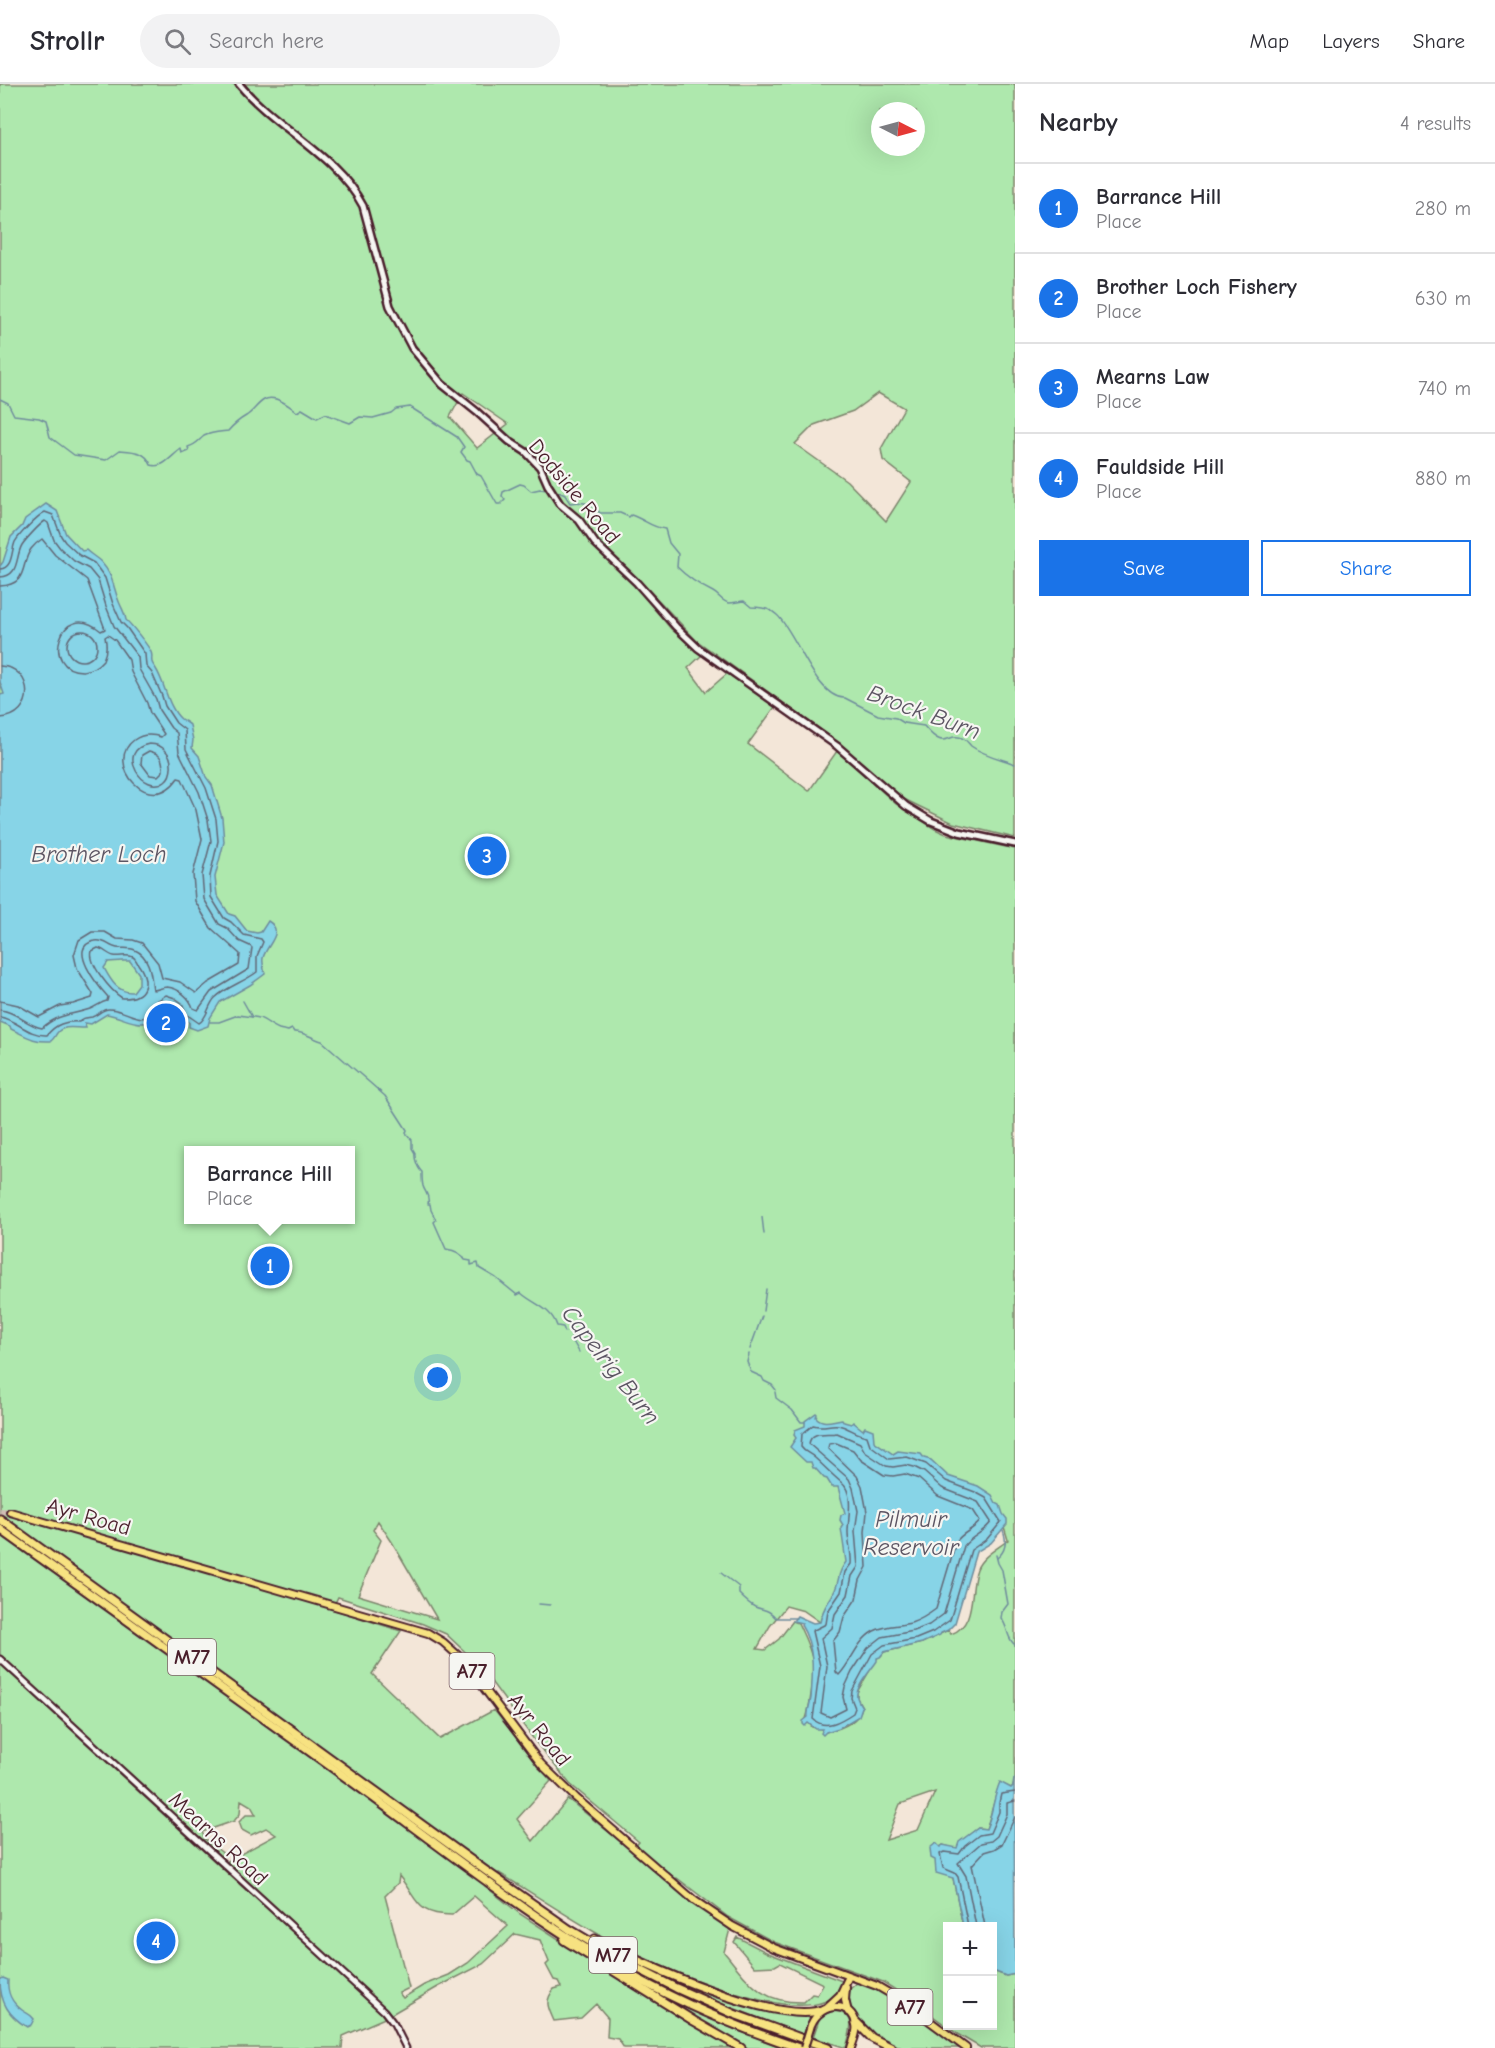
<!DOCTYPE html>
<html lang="en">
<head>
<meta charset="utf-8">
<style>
	:root { --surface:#fff; --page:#f2f2f3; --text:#2b2b33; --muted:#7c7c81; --line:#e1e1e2; --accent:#1a73e8 }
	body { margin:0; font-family:"Comic Neue",sans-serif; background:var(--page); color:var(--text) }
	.controls { position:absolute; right:18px; bottom:18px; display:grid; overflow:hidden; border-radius:0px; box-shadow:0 6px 24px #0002 }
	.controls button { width:54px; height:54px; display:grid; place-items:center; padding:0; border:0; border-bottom:2px solid var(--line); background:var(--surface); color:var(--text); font:30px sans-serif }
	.compass { position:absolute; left:871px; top:18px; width:54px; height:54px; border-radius:50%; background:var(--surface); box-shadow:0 6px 24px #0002; rotate:96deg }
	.you { position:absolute; left:438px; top:1294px; width:21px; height:21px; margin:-15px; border:4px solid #fff; border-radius:50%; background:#1a73e8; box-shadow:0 0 0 9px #1a73e833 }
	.badge { display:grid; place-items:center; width:39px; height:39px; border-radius:50%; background:var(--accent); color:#fff; font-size:20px; font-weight:700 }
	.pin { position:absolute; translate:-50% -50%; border:3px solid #fff; box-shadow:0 2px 6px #0006 }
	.popup { position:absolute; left:184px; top:1062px; width:171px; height:78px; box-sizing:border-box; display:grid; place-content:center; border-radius:0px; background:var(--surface); filter:drop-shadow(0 2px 4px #0005); font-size:20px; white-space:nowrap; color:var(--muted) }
	.popup b { font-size:22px; color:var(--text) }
	.popup::after { content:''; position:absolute; left:50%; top:100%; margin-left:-12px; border:12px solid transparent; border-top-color:var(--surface) }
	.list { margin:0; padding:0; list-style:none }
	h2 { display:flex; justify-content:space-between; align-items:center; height:78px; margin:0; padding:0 24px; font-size:26px }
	h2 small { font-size:20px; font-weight:400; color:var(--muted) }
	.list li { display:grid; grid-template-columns:39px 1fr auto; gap:18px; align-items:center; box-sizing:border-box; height:90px; padding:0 24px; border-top:2px solid var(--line) }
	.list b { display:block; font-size:22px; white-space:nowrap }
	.list p { margin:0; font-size:20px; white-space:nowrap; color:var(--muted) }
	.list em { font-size:20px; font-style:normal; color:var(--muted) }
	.actions { display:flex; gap:12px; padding:18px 24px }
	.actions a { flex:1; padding:14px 0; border:2px solid var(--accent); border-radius:0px; text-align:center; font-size:21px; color:var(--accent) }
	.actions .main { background:var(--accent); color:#fff }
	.icon { flex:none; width:33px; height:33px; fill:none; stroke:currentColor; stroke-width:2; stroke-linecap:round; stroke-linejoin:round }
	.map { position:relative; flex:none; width:1015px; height:1964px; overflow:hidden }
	header { display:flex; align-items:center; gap:36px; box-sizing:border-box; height:84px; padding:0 30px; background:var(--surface); border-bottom:2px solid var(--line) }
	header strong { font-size:28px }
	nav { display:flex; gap:33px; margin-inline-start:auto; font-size:21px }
	.search { width:420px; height:54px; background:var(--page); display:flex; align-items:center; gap:15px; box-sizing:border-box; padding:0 21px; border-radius:33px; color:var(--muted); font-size:22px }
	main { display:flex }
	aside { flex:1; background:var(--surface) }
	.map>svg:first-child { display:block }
	.green { fill:#aee8ad; stroke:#7c846c; stroke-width:1.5; fill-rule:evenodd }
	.water { fill:#87d4e7; stroke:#6f8c9c; stroke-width:1.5; fill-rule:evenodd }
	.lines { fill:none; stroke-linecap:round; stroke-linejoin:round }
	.shore { stroke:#626776; stroke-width:1.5 }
	.stream { stroke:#6f8c9c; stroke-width:1.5 }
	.primary-tunnel { stroke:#d1beb5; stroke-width:6; stroke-dasharray:6 3; stroke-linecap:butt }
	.tertiary-casing { stroke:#4a1f2b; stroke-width:9 }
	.secondary-casing { stroke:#4a1f2b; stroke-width:10 }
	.primary-casing { stroke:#4a1f2b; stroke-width:10 }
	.trunk-casing { stroke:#4a1f2b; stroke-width:10 }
	.motorway-casing { stroke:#4a1f2b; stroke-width:11 }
	.tertiary { stroke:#f6f6f2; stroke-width:4.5 }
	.secondary { stroke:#f6f6f2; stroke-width:5 }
	.primary { stroke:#f7e281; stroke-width:6 }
	.trunk { stroke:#f7e281; stroke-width:6 }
	.motorway { stroke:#f7e281; stroke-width:7 }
	.trunk-bridge-casing { stroke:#4a1f2b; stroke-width:10; stroke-linecap:butt }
	.trunk-bridge { stroke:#f7e281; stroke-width:6 }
	.labels { text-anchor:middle; stroke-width:4.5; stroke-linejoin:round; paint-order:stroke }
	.shield { fill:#f6f6f2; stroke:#7e6067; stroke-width:1.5 }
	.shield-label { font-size:21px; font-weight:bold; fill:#4a1f2b }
	.street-label { font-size:22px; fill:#4a1f2b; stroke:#f6f6f2 }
	.water-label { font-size:24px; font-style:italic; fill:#5c5563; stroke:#f6f6f2 }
</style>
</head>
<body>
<header>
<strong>Strollr</strong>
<div class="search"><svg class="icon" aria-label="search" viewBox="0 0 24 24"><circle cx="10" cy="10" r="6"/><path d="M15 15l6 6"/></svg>Search here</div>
<nav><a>Map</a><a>Layers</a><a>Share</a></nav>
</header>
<main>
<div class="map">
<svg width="1015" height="1964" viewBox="0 0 1015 1964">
	<rect width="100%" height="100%" fill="#f3e6d8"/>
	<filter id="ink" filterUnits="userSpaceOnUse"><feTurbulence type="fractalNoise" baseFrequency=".0167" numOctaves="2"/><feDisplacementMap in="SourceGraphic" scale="12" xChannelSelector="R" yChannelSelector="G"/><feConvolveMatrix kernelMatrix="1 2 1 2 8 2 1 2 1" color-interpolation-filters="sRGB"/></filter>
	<g filter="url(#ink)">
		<g class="green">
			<path d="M0 0H1015V754L953 739 904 715 831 653 696 556 649 506 595 455 590 456 638 505 671 545 702 571 688 584 706 608 729 588 775 623 748 660 809 707 837 667 896 720 935 745 946 750 1015 765V1695L1013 1702 1011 1704 1000 1699C994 1715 992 1729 986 1745L978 1744 960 1758 957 1765 943 1761 940 1763 935 1775 953 1794 963 1842H948V1942H992L993 1887 1006 1892 1015 1890V1964H981L959 1951 907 1913 883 1898 774 1858 728 1833 677 1794 675 1805 730 1845 724 1868C749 1898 760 1919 804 1918L812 1910 817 1911 823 1900 780 1879 775 1882 755 1883 734 1858 737 1853 768 1869 842 1897C831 1955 687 1893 655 1879 600 1855 550 1820 499 1789L485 1802 520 1830 605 1885 693 1940 735 1964H624L618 1955 607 1953 608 1934 596 1920 581 1934 554 1937C548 1923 544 1918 554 1905L561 1903 558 1897 554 1896 546 1881 549 1878 540 1856 515 1850 483 1880 438 1903 390 1931 377 1918 374 1922 387 1933 343 1952 342 1964H0V1580L248 1808 253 1804 226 1778 276 1751 266 1744 251 1751 242 1746 239 1738 246 1731H256L251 1722 241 1716 240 1730 234 1737 202 1748 205 1755 225 1771 221 1775 0 1571ZM880 27H916V63H880ZM463 309 508 340 477 364 450 333ZM878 309 904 324 881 365 883 376 911 398 886 437 847 397 795 360 814 341 853 327ZM189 1066H351V1136H189ZM1002 1436 1008 1456C998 1464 981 1473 977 1485 969 1506 977 1541 951 1550L948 1546 922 1559 884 1568 881 1572 877 1574 857 1608V1614L862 1623C858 1639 841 1645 825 1648L823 1645 812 1643 806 1635C809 1626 815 1590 813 1579 811 1565 804 1552 798 1539L793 1537 779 1555 765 1566 757 1565 770 1542 786 1522 804 1527 820 1538ZM378 1437 392 1458 437 1535 358 1511 381 1456 373 1446ZM338 1513 423 1540 446 1550 478 1580 538 1661 570 1700 639 1758 631 1766 568 1715 533 1757 517 1735 551 1697 494 1626 440 1655 372 1590 401 1547 332 1525ZM935 1708 918 1746 886 1756 900 1720ZM399 1792C419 1817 416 1831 452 1831L474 1812 508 1842 468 1879 449 1891 424 1901 403 1914 399 1909 409 1904 385 1812 398 1799Z"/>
			<polygon points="663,1890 727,1915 812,1930 804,1951 720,1919"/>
			<path d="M858 1898C887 1901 936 1947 962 1964H902L878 1954 858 1936 851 1924 849 1914 850 1905Z"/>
			<polygon points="652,1907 729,1943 784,1964 748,1964 705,1941"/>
			<path d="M832 1927C858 1929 851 1945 846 1964L813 1953 820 1933Z"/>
		</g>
		<g class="water">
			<path d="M46 420 57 427 66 450 82 467 86 466C91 471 96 473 101 478 114 492 113 504 120 520 123 527 125 529 126 536 130 539 150 564 151 568 153 573 151 573 152 578 153 582 154 581 156 585 165 599 168 624 181 635 184 637 188 639 190 641L193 656 192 664 199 672 206 693 212 701 222 734 224 758 215 793 217 811 229 830 235 832 247 847 257 849 261 848 268 837C286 848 266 861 263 874 262 879 264 885 265 890L250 901 220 918 210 934 208 942 197 946 189 943V938L184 936 183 937 179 924 165 917 161 923 162 934 157 932 159 935C138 945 127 934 107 930L91 940 85 939 86 944C77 945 64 940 57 949 55 952 54 955 51 957 33 958 26 952 11 945L10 942 0 938V611L4 610 0 598V482L3 478 11 453 22 442 25 435ZM123 877H130L139 890V900L133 908C117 909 110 895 104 884L108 878Z"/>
			<path d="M816 1329 817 1330 816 1333C823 1341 833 1336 842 1335L844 1338 851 1340 853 1338 863 1346 865 1343 873 1346 874 1357 893 1370 898 1367 921 1370 924 1374 931 1376 948 1392 978 1402 992 1411 996 1419 1000 1421 1003 1430 1007 1435V1440L991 1459 976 1468 955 1539 948 1546 941 1549 940 1551 922 1559 884 1568 880 1573 877 1574V1577C872 1585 855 1603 857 1613 858 1617 860 1620 862 1623L859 1632 839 1644 826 1648 823 1651 821 1649 823 1645H816L808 1639 805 1642 803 1640V1637L808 1633C807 1626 810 1621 811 1614 813 1587 815 1564 801 1541L802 1539 793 1537 797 1532 813 1539 820 1538C823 1522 829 1519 835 1506 840 1495 837 1489 846 1478L841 1444 843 1441 840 1436 841 1431 845 1429 838 1403H832L827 1395 824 1394 815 1384H813L811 1378H806L790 1363 796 1354 794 1351 795 1346 805 1342V1337Z"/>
			<path d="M1014 1694 1015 1890 1006 1892 993 1887 992 1842H963L953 1794 936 1789 935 1776 931 1774 930 1764 936 1759 940 1763 943 1761 957 1764 959 1758 978 1744 986 1745C993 1729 993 1714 1000 1698L1011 1704 1013 1702Z"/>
			<path d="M3 1894 8 1896C7 1909 11 1918 22 1926 27 1930 30 1929 34 1935L31 1941 27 1943C9 1932 0 1919 0 1896Z"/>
		</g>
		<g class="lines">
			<g class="shore">
				<path d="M0 485C13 484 11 468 15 458 19 451 38 431 45 428L53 431 61 452 65 458 79 471 94 479 105 494 113 520 121 538 127 544 145 570 146 582 152 589 162 612 165 622 176 639 185 646 186 665 206 704 216 735 218 757 210 792 211 813 224 834 231 838 244 851 261 855 263 858 257 872V888C244 898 226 903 215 914 208 921 207 935 199 939L186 930 182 919 175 914 166 911 157 917 155 930C139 941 126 925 109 925 102 925 98 931 92 933 86 934 84 933 79 938 65 937 56 940 47 951 28 952 17 936 0 933"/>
				<path d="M0 493C20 492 15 473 22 461 26 455 40 440 45 437L48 439 54 456 60 464 74 477 89 485 98 496 106 522 114 542 138 573 139 585 156 615 159 626 171 644 177 649 179 668 199 708 208 736 211 757 202 791 204 815 219 840 227 844 239 857 250 862 252 864 249 885 211 908 198 926 193 924C190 914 179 904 167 903 162 903 158 906 153 906 151 893 151 873 135 866 129 863 123 865 117 864 109 863 105 855 95 857 65 862 99 903 108 913L107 917C101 918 96 923 90 925 69 932 60 929 42 944 26 941 16 927 0 926"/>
				<path d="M0 502C29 501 20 480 31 465 34 461 39 457 42 455L55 471 87 496 105 545 101 547C59 513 40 588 83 587 91 586 98 582 103 576 107 568 107 561 105 553L108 551 115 556 129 576 131 588 147 619 150 629 164 650 161 653C152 650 143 649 134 656 103 679 150 735 178 694L182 695 196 726 202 755 193 790 195 817 211 844 240 870 239 881 208 899 196 909 180 898 162 894 158 879 142 859 133 856 117 855 105 848H92L79 856 74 871 77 884 93 910 92 914 73 920 60 922 39 933 18 921 0 917"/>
				<circle cx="82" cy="562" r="15"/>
				<path d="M0 582C35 583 36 633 0 634"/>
				<path d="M149 660C155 660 162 662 166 667 173 674 173 691 165 697 144 713 114 666 149 660Z"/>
				<path d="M149 667C161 670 163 675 163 687L158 692 150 691 141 679 142 671Z"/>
				<path d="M98 864C104 865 108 871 114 872 120 873 127 870 133 873 135 874 137 878 138 880 151 898 146 915 122 914 111 907 88 880 92 867Z"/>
				<path d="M813 1341C823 1344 829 1340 838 1341 849 1343 856 1351 867 1352L870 1361 889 1375 907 1373 926 1380 946 1397 975 1408 986 1414 1001 1438 987 1455 971 1466 950 1536 933 1548 916 1555 884 1561 872 1570 852 1607 851 1614 855 1624 853 1629C841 1637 825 1647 813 1635L820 1582 812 1547 826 1540 828 1527 841 1508 845 1488 851 1480C852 1469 848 1458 848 1448 848 1435 854 1409 842 1399 832 1391 825 1383 815 1374 810 1369 805 1369 801 1363L802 1350Z"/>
				<path d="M837 1349 860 1359 865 1368 886 1382 893 1383 906 1381 914 1383 924 1388 942 1404 978 1418 991 1438C984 1449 971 1452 964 1462L944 1530 929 1541 914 1547 882 1553 868 1564 852 1588 845 1603 843 1613 846 1625 830 1633 821 1629 827 1582 821 1554 832 1544 835 1530 848 1511 852 1492 858 1483 855 1447 858 1427 853 1404 849 1395 809 1360C811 1346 826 1351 837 1349Z"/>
				<path d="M836 1359 853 1366 861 1376 884 1391 893 1392 905 1390 919 1395 938 1412 973 1426 980 1437C974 1446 962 1448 956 1458L936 1525C928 1531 920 1536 911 1539 899 1542 885 1541 874 1547 856 1557 852 1578 839 1591L836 1588 833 1557 840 1548 844 1533 856 1515 860 1496 867 1483 865 1448 867 1428 862 1402 857 1392 828 1364 829 1360Z"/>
				<polyline points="968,1842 958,1793 955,1789 943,1784 940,1770 944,1768 959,1770 965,1762 979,1751 990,1749 999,1728 999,1719 1001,1710 1015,1708"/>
				<polyline points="976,1842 966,1792 958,1779 981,1759 991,1757 997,1752 1007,1730 1007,1719 1015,1717"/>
				<polyline points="985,1842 972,1781 984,1768 994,1765 1002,1760 1015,1733"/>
			</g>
			<g class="stream">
				<path d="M0 315 8 319 14 331 39 334 46 337 50 353 74 371 106 376 120 366C133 367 146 367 151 381 163 385 171 372 181 365L182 370 189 367 188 363C196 361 198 357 204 352 212 348 220 348 228 347 234 340 239 336 246 332 253 328 257 320 264 316 274 310 290 322 297 328L302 325 317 334 325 330 350 339 360 333 373 334 391 329 396 325 410 323 457 353 464 363 461 368 467 376 470 377 477 390 481 392 497 420H501L505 416 502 412 503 408 520 400 524 401 531 407 540 405 547 406"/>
				<path d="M559 408 565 411 570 419C582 417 593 419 600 429H620L629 433 631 431C644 435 650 443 665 445L669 459 678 470 677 483C688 494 699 501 713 508 719 511 722 518 729 519 734 519 740 517 744 517L751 523C760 523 770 524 777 531 796 548 817 616 845 614L878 631 896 634 904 639 924 642C947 670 947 646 964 655 967 657 969 660 971 662 983 671 1002 675 1015 680"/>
				<path d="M243 917 252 933C262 932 269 941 279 945 282 946 285 946 288 947L292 945 294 948C303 947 313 955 322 957L385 1012 407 1046 406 1049 412 1056V1064L415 1069C414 1074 418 1085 422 1088 422 1092 422 1098 423 1102 425 1109 430 1111 428 1120H430L431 1126 436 1136 434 1138 446 1165C453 1166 462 1169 465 1176L471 1177V1181L478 1179 479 1184 496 1194 517 1211 521 1209C535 1221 551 1224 557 1242L563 1243 565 1248"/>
				<polyline points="210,938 219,938 238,931 252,933"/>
				<polyline points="762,1133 764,1150"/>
				<polyline points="763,1227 766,1205"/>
				<polyline points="571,1254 579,1268"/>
				<polyline points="750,1265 762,1232"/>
				<polyline points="749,1270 747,1278 751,1288 762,1293 764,1297 772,1301 776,1306"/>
				<polyline points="775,1308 776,1314 792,1326 801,1338 805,1338"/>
				<path d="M996 1471 998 1479 1002 1486 1008 1520 1002 1528 1001 1534C1009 1544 1006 1554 1015 1561"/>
				<path d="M997 1474C1006 1467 1007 1457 1003 1446"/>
				<path d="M721 1489 739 1503V1510C744 1515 749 1520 755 1523 766 1527 768 1525 776 1534H796"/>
				<polyline points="539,1520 550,1521"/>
			</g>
			<polyline class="primary-tunnel" points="0,1427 10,1428"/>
			<defs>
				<polyline id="tertiary" points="0,1575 384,1927 394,1940 406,1964"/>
				<path id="secondary" d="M239 0C276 45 335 69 363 122L390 222 412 264 442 300 477 328 509 357 526 368 540 383 548 401 560 420 579 436 595 459 637 499 676 543 698 564 837 662 906 722 931 737 959 748 1015 760"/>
				<g id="primary">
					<polyline points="10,1428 428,1549 443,1558 462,1575 541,1680 576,1714 695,1817 732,1842 774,1864 877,1902 904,1918 966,1964"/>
					<polyline points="846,1903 845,1916 848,1928"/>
					<polyline points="826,1924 840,1911 849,1892"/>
				</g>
				<path id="trunk" d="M811 1941C821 1917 853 1917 856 1941 858 1948 853 1957 851 1964"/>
				<g id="motorway">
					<polyline points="0,1435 486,1787 569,1845 621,1876 676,1904 734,1930 828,1964"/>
					<path d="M0 1445C116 1529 232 1611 348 1695 436 1759 521 1827 615 1882 673 1916 736 1943 799 1964"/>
					<path d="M595 1855C636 1878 781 1944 824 1925"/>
					<polyline points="564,1856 694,1937 741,1964"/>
					<polyline points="856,1938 872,1954 892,1964"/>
				</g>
			</defs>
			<use href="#tertiary" class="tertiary-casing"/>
			<use href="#secondary" class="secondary-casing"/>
			<use href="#primary" class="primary-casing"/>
			<use href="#trunk" class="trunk-casing"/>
			<use href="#motorway" class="motorway-casing"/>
			<use href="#tertiary" class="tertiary"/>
			<use href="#secondary" class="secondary"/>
			<use href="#primary" class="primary"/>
			<use href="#trunk" class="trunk"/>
			<use href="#motorway" class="motorway"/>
			<defs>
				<polyline id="trunk-bridge" points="804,1964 811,1941"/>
			</defs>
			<use href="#trunk-bridge" class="trunk-bridge-casing"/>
			<use href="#trunk-bridge" class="trunk-bridge"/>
		</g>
	</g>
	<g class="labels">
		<g class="shield">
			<rect x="168" y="1555" width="48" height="36" rx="4.5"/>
			<rect x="449.5" y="1569" width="45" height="36" rx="4.5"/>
			<rect x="589" y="1853" width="48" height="36" rx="4.5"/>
			<rect x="887.5" y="1905" width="45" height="36" rx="4.5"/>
		</g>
		<g class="shield-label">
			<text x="192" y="1580">M77</text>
			<text x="472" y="1594">A77</text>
			<text x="613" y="1878">M77</text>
			<text x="910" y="1930">A77</text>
		</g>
		<g class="street-label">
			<text transform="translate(575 407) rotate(50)" y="8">Dodside Road</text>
			<text transform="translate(89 1432) rotate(16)" y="8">Ayr Road</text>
			<text transform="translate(540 1645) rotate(51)" y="8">Ayr Road</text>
			<text transform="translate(219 1754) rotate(43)" y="8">Mearns Road</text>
		</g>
		<g class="water-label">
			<text transform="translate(924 628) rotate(20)" y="8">Brock Burn</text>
			<text x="99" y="778">Brother Loch</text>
			<text transform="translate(611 1281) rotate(52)" y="8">Capelrig Burn</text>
			<text x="911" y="1443">Pilmuir<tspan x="911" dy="28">Reservoir</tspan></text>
		</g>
	</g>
</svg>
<div class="controls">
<button>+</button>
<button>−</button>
</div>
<svg class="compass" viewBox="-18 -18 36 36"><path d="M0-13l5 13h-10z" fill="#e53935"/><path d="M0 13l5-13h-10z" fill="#7c7c81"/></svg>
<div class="you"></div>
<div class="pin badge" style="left:270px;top:1182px">1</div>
<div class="popup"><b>Barrance Hill</b>Place</div>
<div class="pin badge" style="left:166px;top:939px">2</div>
<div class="pin badge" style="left:487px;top:772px">3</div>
<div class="pin badge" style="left:156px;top:1857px">4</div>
</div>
<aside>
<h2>Nearby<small>4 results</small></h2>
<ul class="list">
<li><span class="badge">1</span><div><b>Barrance Hill</b><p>Place</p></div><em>280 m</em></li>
<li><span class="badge">2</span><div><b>Brother Loch Fishery</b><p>Place</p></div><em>630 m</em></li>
<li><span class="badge">3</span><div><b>Mearns Law</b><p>Place</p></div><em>740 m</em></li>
<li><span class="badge">4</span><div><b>Fauldside Hill</b><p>Place</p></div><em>880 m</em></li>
</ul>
<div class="actions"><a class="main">Save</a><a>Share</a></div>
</aside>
</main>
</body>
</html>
